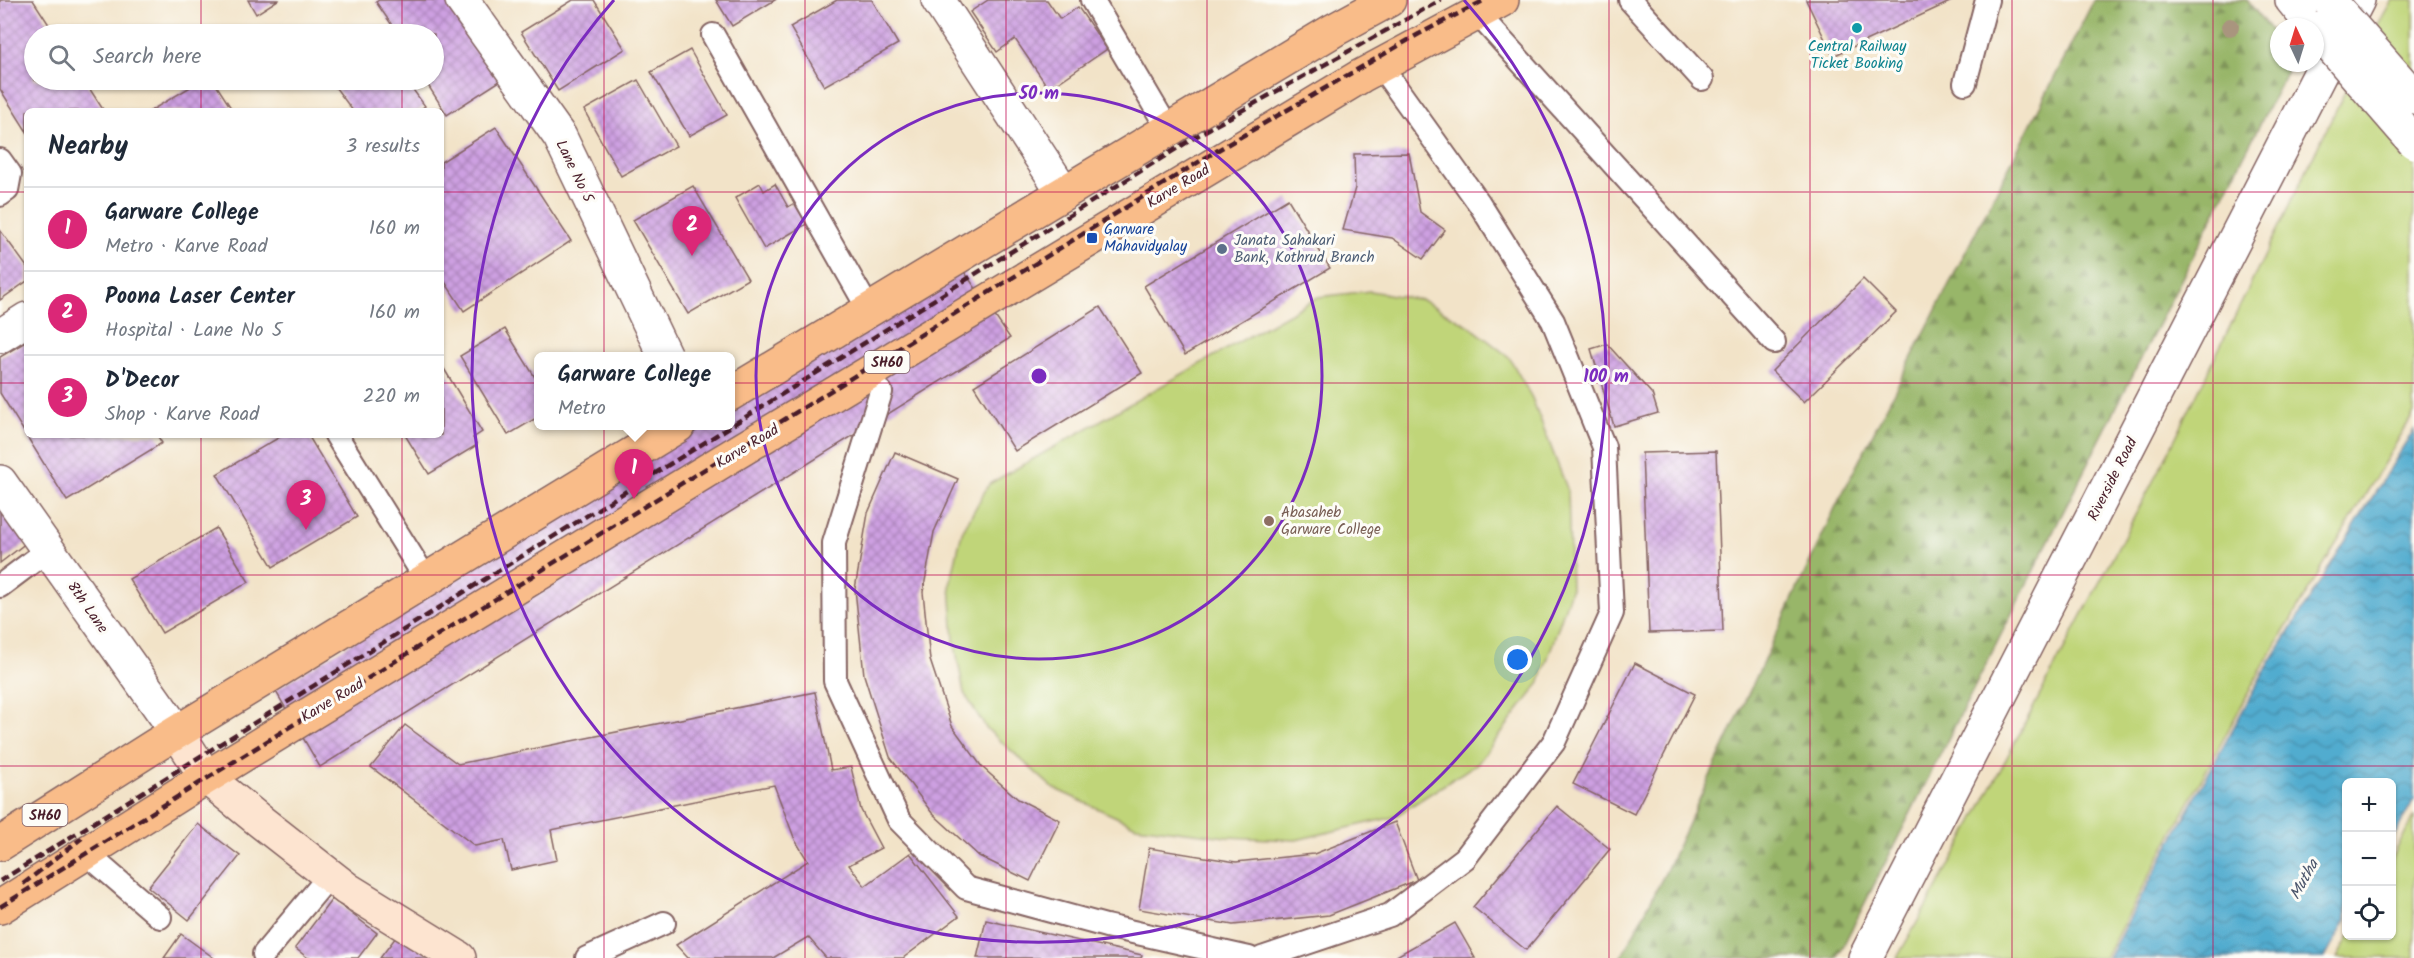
<!DOCTYPE html>
<html lang="en">
<head>
<meta charset="utf-8">
<style>
	:root { --surface:#fff; --page:#f2f2f3; --text:#1f2937; --muted:#747a83; --line:#e0e1e3; --accent:#db2777 }
	body { margin:0; font-family:Kalam,sans-serif; background:var(--page); color:var(--text) }
	.controls { position:absolute; right:18px; bottom:18px; display:grid; overflow:hidden; border-radius:9px; box-shadow:0 2px 4px #0004 }
	.controls button { width:54px; height:54px; display:grid; place-items:center; padding:0; border:0; border-bottom:2px solid var(--line); background:var(--surface); color:var(--text); font:30px sans-serif }
	.compass { position:absolute; left:2270px; top:18px; width:54px; height:54px; border-radius:50%; background:var(--surface); box-shadow:0 2px 4px #0004; rotate:356deg }
	.you { position:absolute; left:1518px; top:660px; width:21px; height:21px; margin:-15px; border:4px solid #fff; border-radius:50%; background:#1a73e8; box-shadow:0 0 0 9px #1a73e833 }
	.badge { display:grid; place-items:center; width:39px; height:39px; border-radius:50%; background:var(--accent); color:#fff; font-size:20px; font-weight:700 }
	.pin { position:absolute; translate:-50% -50px; filter:drop-shadow(0 2px 3px #0008) }
	.pin::after { content:''; position:absolute; top:32px; width:21px; height:18px; background:inherit; clip-path:polygon(0 0,100% 0,50% 100%) }
	.popup { position:absolute; left:534px; top:352px; width:201px; height:78px; box-sizing:border-box; display:grid; place-content:center; border-radius:9px; background:var(--surface); filter:drop-shadow(0 2px 4px #0005); font-size:20px; white-space:nowrap; color:var(--muted) }
	.popup b { font-size:22px; color:var(--text) }
	.popup::after { content:''; position:absolute; left:50%; top:100%; margin-left:-12px; border:12px solid transparent; border-top-color:var(--surface) }
	.list { margin:0; padding:0; list-style:none }
	h2 { display:flex; justify-content:space-between; align-items:center; height:78px; margin:0; padding:0 24px; font-size:26px }
	h2 small { font-size:20px; font-weight:400; color:var(--muted) }
	.list li { display:grid; grid-template-columns:39px 1fr auto; gap:18px; align-items:center; box-sizing:border-box; height:84px; padding:0 24px; border-top:2px solid var(--line) }
	.list b { display:block; font-size:22px; white-space:nowrap }
	.list p { margin:0; font-size:20px; white-space:nowrap; color:var(--muted) }
	.list em { font-size:20px; font-style:normal; color:var(--muted) }
	.icon { flex:none; width:33px; height:33px; fill:none; stroke:currentColor; stroke-width:2; stroke-linecap:round; stroke-linejoin:round }
	.map { position:relative; flex:none; width:2414px; height:958px; overflow:hidden }
	.search { position:absolute; background:var(--surface); box-shadow:0 2px 4px #0004; left:24px; top:24px; width:420px; height:66px; display:flex; align-items:center; gap:15px; box-sizing:border-box; padding:0 21px; border-radius:33px; color:var(--muted); font-size:22px }
	.panel { position:absolute; background:var(--surface); box-shadow:0 2px 4px #0004; left:24px; top:108px; width:420px; height:330px; border-radius:9px }
	.map>svg:first-child { display:block }
	.grass { fill:#c0d579; stroke:#857a52; stroke-width:1.5 }
	.forest { fill:url(#forest-firs); stroke:#716a4a; stroke-width:1.5 }
	.water { fill:url(#water-waves); stroke:#4e667d; stroke-width:1.5 }
	.building { fill:url(#building-cross-hatch) }
	.lines { fill:none; stroke-linecap:round; stroke-linejoin:round }
	.service-casing { stroke:#856462; stroke-width:26 }
	.minor-casing { stroke:#856462; stroke-width:36 }
	.tertiary-casing { stroke:#856462; stroke-width:36 }
	.secondary-casing { stroke:#856462; stroke-width:36 }
	.primary-casing { stroke:#856462; stroke-width:36 }
	.service { stroke:#fff; stroke-width:22 }
	.minor { stroke:#fff; stroke-width:33 }
	.tertiary { stroke:#fff; stroke-width:33 }
	.secondary { stroke:#fde4d0; stroke-width:33 }
	.primary { stroke:#f9bc89; stroke-width:33 }
	.rail { stroke:#4a1f2b; stroke-width:4.5; stroke-dasharray:9 4.5; stroke-linecap:butt }
	.tertiary-bridge-casing { stroke:#856462; stroke-width:36; stroke-linecap:butt }
	.tertiary-bridge { stroke:#fff; stroke-width:33 }
	.tree { fill:#a9957e }
	.grid { fill:none; stroke:#c2185b; stroke-width:1.5; stroke-opacity:0.55 }
	.ring { fill:none; stroke:#7b2cbf; stroke-width:3 }
	.culture-dot { fill:#0f9aa8; stroke:#fdfcf7; stroke-width:2 }
	.transit-dot { fill:#1a4fb4; stroke:#fdfcf7; stroke-width:2 }
	.service-dot { fill:#5c6f8a; stroke:#fdfcf7; stroke-width:2 }
	.education-dot { fill:#8d6e63; stroke:#fdfcf7; stroke-width:2 }
	.labels { text-anchor:middle; stroke-width:6; stroke-linejoin:round; paint-order:stroke }
	.shield { fill:#fdfcf7; stroke:#806168; stroke-width:1.5 }
	.shield-label { font-size:14px; font-weight:bold; fill:#4a1f2b }
	.culture-label { font-size:15px; fill:#0d838f; stroke:#fdfcf7 }
	.street-label { font-size:15px; fill:#4a1f2b; stroke:#fdfcf7 }
	.transit-label { font-size:15px; fill:#164399; stroke:#fdfcf7; text-anchor:start }
	.service-label { font-size:15px; fill:#4e5e75; stroke:#fdfcf7; text-anchor:start }
	.education-label { font-size:15px; fill:#785e54; stroke:#fdfcf7; text-anchor:start }
	.water-label { font-size:16px; font-style:italic; fill:#4d576d; stroke:#fdfcf7 }
	.centre { fill:#7b2cbf; stroke:#fdfcf7; stroke-width:3 }
	.ring-label { font-size:18px; text-anchor:middle; font-weight:bold; fill:#7b2cbf; stroke:#fdfcf7; stroke-width:6; stroke-linejoin:round; paint-order:stroke }
</style>
</head>
<body>
<div class="map">
<svg width="2414" height="958" viewBox="0 0 2414 958">
	<defs>
		<pattern id="forest-firs" width="22" height="20" patternUnits="userSpaceOnUse" patternTransform="scale(1.5)"><rect width="22" height="20" fill="#98b669"/><path d="M5 1l3.5 6h-7zM16 11l3.5 6h-7z" fill="#7e9357"/></pattern>
		<pattern id="water-waves" width="16" height="10" patternUnits="userSpaceOnUse" patternTransform="scale(1.5)"><rect width="16" height="10" fill="#51accf"/><path d="M0 5q4-4 8 0t8 0" fill="none" stroke="#458ba8"/></pattern>
		<pattern id="building-cross-hatch" width="8" height="8" patternUnits="userSpaceOnUse" patternTransform="scale(1.5)"><rect width="8" height="8" fill="#cea0e2"/><path d="M0 0l8 8M0 8l8-8" fill="none" stroke="#a982b7"/></pattern>
	</defs>
	<rect width="100%" height="100%" fill="#fdfcf7"/>
	<filter id="ink" filterUnits="userSpaceOnUse"><feTurbulence type="fractalNoise" baseFrequency=".0167" numOctaves="2"/><feDisplacementMap in="SourceGraphic" scale="12" xChannelSelector="R" yChannelSelector="G"/><feConvolveMatrix kernelMatrix="1 2 1 2 8 2 1 2 1" color-interpolation-filters="sRGB"/></filter>
	<filter id="wash" filterUnits="userSpaceOnUse"><feTurbulence type="fractalNoise" baseFrequency=".008" numOctaves="4" result="noise"/><feDisplacementMap in="SourceGraphic" scale="24" xChannelSelector="R" yChannelSelector="G"/><feGaussianBlur stdDeviation="1.35" result="paint"/><feColorMatrix in="noise" values="0 0 0 0 0 0 0 0 0 0 0 0 0 0 0 0 0 1.4 0 .05"/><feComposite in="paint" operator="in"/></filter>
	<g filter="url(#wash)">
		<rect width="100%" height="100%" fill="#f2e3c8"/>
		<g class="grass">
			<polygon points="2392,0 2414,0 2414,413 2258,675 2105,958 1897,958 1959,848 2168,453 2377,26"/>
			<polygon points="1370,291 1422,300 1468,325 1509,357 1532,398 1568,491 1571,590 1539,684 1478,763 1394,817 1296,840 1227,837 1136,826 1053,788 986,728 964,693 954,640 950,585 962,532 989,484 1318,297"/>
			<polygon points="2414,816 2414,958 2337,958 2349,936 2392,936 2392,858"/>
		</g>
		<polygon class="forest" points="2094,0 2247,0 2279,41 2279,63 2291,63 1837,958 1621,958 1665,873 1835,508"/>
		<polygon class="water" points="2414,430 2414,799 2392,840 2392,782 2346,782 2346,920 2325,958 2108,958 2261,677"/>
		<g id="blocks">
			<g class="building">
				<polygon points="0,0 33,0 55,34 34,34 34,80 84,80 104,111 27,111 27,132 0,89"/>
				<polygon points="248,0 278,0 256,14"/>
				<polygon points="379,0 448,0 500,81 447,115 426,82 421,85 417,80 434,80 434,34 398,34 376,2"/>
				<polygon points="573,0 594,0 625,49 558,91 521,32"/>
				<polygon points="716,0 775,0 732,26"/>
				<polygon points="837,0 872,0 898,44 824,86 790,27"/>
				<polygon points="988,0 1047,0 1060,19 1078,7 1107,49 1049,89 1015,39 997,52 970,12"/>
				<polygon points="1806,0 1954,0 1833,56"/>
				<polygon points="690,50 727,115 689,136 651,72"/>
				<polygon points="202,80 213,80 233,111 150,111"/>
				<polygon points="330,80 406,80 425,106 418,111 353,111"/>
				<polygon points="638,80 676,146 621,176 584,110"/>
				<polygon points="496,127 571,241 464,311 441,276 441,162"/>
				<polygon points="1409,153 1420,212 1445,230 1423,259 1392,238 1343,230 1355,188 1354,154"/>
				<polygon points="760,183 764,191 775,184 788,207 800,200 812,221 764,249 735,198"/>
				<polygon points="693,186 748,279 688,314 633,220"/>
				<polygon points="1288,199 1330,268 1185,355 1144,286"/>
				<polygon points="0,230 27,267 27,281 0,300"/>
				<polygon points="961,267 1010,338 320,767 275,690 704,426 730,426 730,410"/>
				<polygon points="1863,279 1896,312 1804,402 1772,371"/>
				<polygon points="1100,307 1142,373 1015,451 974,386"/>
				<polygon points="505,329 538,382 538,417 508,435 460,356"/>
				<polygon points="27,341 27,435 157,435 162,443 67,501 0,393 0,357"/>
				<polygon points="1607,344 1652,394 1658,413 1614,426 1591,349"/>
				<polygon points="443,367 482,432 473,438 477,445 429,474 405,435 441,435 441,369"/>
				<polygon points="283,435 308,435 357,517 273,567 217,474"/>
				<polygon points="1716,451 1723,631 1649,633 1642,453"/>
				<polygon points="895,452 958,479 934,532 923,592 930,660 952,726 982,767 1018,799 1060,820 1030,881 979,856 932,813 890,757 864,675 855,589 868,513"/>
				<polygon points="0,500 31,539 0,563"/>
				<polygon points="216,528 249,582 162,633 129,579"/>
				<polygon points="1635,663 1695,694 1634,814 1573,784"/>
				<polygon points="815,692 831,770 851,767 861,810 881,848 849,865 865,886 910,853 959,916 903,958 826,958 808,937 773,958 688,958 676,945 808,861 795,840 774,785 551,830 557,860 511,870 504,840 475,846 371,767 405,725 458,764"/>
				<polygon points="1557,806 1610,849 1526,950 1473,907"/>
				<polygon points="1395,822 1417,880 1329,915 1233,925 1139,909 1149,848 1236,862 1314,854"/>
				<polygon points="198,824 240,856 189,920 148,887"/>
				<polygon points="332,899 377,933 358,958 308,958 295,948"/>
				<polygon points="986,920 1142,955 1141,958 977,958"/>
				<polygon points="1455,923 1475,958 1393,958"/>
				<polygon points="399,933 433,958 380,958"/>
				<polygon points="181,934 214,958 164,958"/>
			</g>
		</g>
	</g>
	<g filter="url(#ink)">
		<use href="#blocks" fill-opacity="0" stroke="#856462" stroke-width="1.5"/>
		<g class="lines">
			<defs>
				<g id="service">
					<polyline points="1092,0 1168,129"/>
					<polyline points="1630,0 1702,79"/>
					<polyline points="1477,13 1774,342"/>
					<polyline points="713,35 869,310"/>
					<polyline points="1965,83 1987,0"/>
					<polyline points="0,160 10,174 7,190 0,195"/>
					<polyline points="881,392 834,543 835,681 899,820 966,888 1106,926 1249,958"/>
					<polyline points="336,435 426,579"/>
					<polyline points="0,586 48,550"/>
					<polyline points="86,853 160,917"/>
					<polyline points="264,954 330,875"/>
					<polyline points="587,958 664,923"/>
					<polyline points="1262,958 1390,915 1465,858 1554,742 1612,613 1604,447 1553,321 1479,203 1380,65"/>
				</g>
				<g id="minor">
					<polyline points="462,0 560,137 665,356"/>
					<polyline points="938,0 1064,193"/>
					<polyline points="0,336 27,319"/>
				</g>
				<g id="tertiary">
					<polyline points="2292,0 2314,27"/>
					<polyline points="0,482 177,732"/>
					<polyline points="1865,958 2358,0"/>
				</g>
				<polyline id="secondary" points="177,732 206,777 260,821 347,889 459,958"/>
				<g id="primary">
					<polyline points="730,394 1334,30 1389,0"/>
					<polyline points="0,844 156,745 678,426"/>
					<polyline points="0,907 189,788 721,462 1361,76 1502,0"/>
				</g>
			</defs>
			<use href="#service" class="service-casing"/>
			<use href="#minor" class="minor-casing"/>
			<use href="#tertiary" class="tertiary-casing"/>
			<use href="#secondary" class="secondary-casing"/>
			<use href="#primary" class="primary-casing"/>
			<use href="#service" class="service"/>
			<use href="#minor" class="minor"/>
			<use href="#tertiary" class="tertiary"/>
			<use href="#secondary" class="secondary"/>
			<use href="#primary" class="primary"/>
			<g class="rail">
				<polyline points="0,881 1205,131 1441,0"/>
				<polyline points="23,884 82,838"/>
				<polyline points="0,907 1218,150 1419,34 1485,0"/>
			</g>
			<defs>
				<g id="tertiary-bridge">
					<polyline points="2329,0 2414,97"/>
					<polyline points="2315,28 2414,142"/>
				</g>
			</defs>
			<use href="#tertiary-bridge" class="tertiary-bridge-casing"/>
			<use href="#tertiary-bridge" class="tertiary-bridge"/>
		</g>
		<circle class="tree" cx="2230" cy="27" r="9"/>
	</g>
	<path class="grid" d="M201 0V34M402 0V34M604 0V958M805 0V958M1006 0V958M1207 0V958M1408 0V958M1609 0V958M1810 0V958M2012 0V958M2213 0V958M201 80V111M402 80V111M0 192H27M441 192H2414M0 383H27M441 383H2414M201 435V958M402 435V958M0 575H2414M0 766H2414"/>
	<g class="ring">
		<circle cx="1039" cy="376" r="283"/>
		<path d="M1464 0A567 567 0 1 1 614 0"/>
	</g>
	<circle class="culture-dot" cx="1857" cy="28" r="6"/>
	<rect class="transit-dot" x="1086" y="232" width="12" height="12" rx="3"/>
	<circle class="service-dot" cx="1222" cy="249" r="6"/>
	<circle class="education-dot" cx="1269" cy="521" r="6"/>
	<g class="labels">
		<g class="shield">
			<rect x="864.5" y="351" width="45" height="22" rx="4.5"/>
			<rect x="22.5" y="804" width="45" height="22" rx="4.5"/>
		</g>
		<g class="shield-label">
			<text x="887" y="367">SH60</text>
			<text x="45" y="820">SH60</text>
		</g>
		<g class="culture-label">
			<text x="1857" y="51">Central Railway<tspan x="1857" dy="17">Ticket Booking</tspan></text>
		</g>
		<g class="street-label">
			<text transform="translate(575 171) rotate(64)" y="5">Lane No 5</text>
			<text transform="translate(1178 186) rotate(-31)" y="5">Karve Road</text>
			<text transform="translate(747 446) rotate(-31)" y="5">Karve Road</text>
			<text transform="translate(2112 479) rotate(-63)" y="5">Riverside Road</text>
			<text transform="translate(88 607) rotate(55)" y="5">8th Lane</text>
			<text transform="translate(332 700) rotate(-31)" y="5">Karve Road</text>
		</g>
		<g class="transit-label">
			<text x="1104" y="234">Garware<tspan x="1104" dy="17">Mahavidyalay</tspan></text>
		</g>
		<g class="service-label">
			<text x="1234" y="245">Janata Sahakari<tspan x="1234" dy="17">Bank, Kothrud Branch</tspan></text>
		</g>
		<g class="education-label">
			<text x="1281" y="517">Abasaheb<tspan x="1281" dy="17">Garware College</tspan></text>
		</g>
		<g class="water-label">
			<text transform="translate(2303 879) rotate(-61)" y="6">Mutha</text>
		</g>
	</g>
	<circle cx="1039" cy="376" r="9" class="centre"/>
	<g class="ring-label">
		<text x="1039" y="99">50 m</text>
		<text x="1606" y="382">100 m</text>
	</g>
</svg>
<div class="controls">
<button>+</button>
<button>−</button>
<button><svg class="icon" aria-label="locate" viewBox="0 0 24 24"><circle cx="12" cy="12" r="6"/><path d="M12 2v4M12 18v4M2 12h4M18 12h4"/></svg></button>
</div>
<svg class="compass" viewBox="-18 -18 36 36"><path d="M0-13l5 13h-10z" fill="#e53935"/><path d="M0 13l5-13h-10z" fill="#747a83"/></svg>
<div class="you"></div>
<div class="pin badge" style="left:634px;top:499px">1</div>
<div class="popup"><b>Garware College</b>Metro</div>
<div class="pin badge" style="left:692px;top:256px">2</div>
<div class="pin badge" style="left:306px;top:530px">3</div>
<div class="search"><svg class="icon" aria-label="search" viewBox="0 0 24 24"><circle cx="10" cy="10" r="6"/><path d="M15 15l6 6"/></svg>Search here</div>
<section class="panel">
<h2>Nearby<small>3 results</small></h2>
<ul class="list">
<li><span class="badge">1</span><div><b>Garware College</b><p>Metro · Karve Road</p></div><em>160 m</em></li>
<li><span class="badge">2</span><div><b>Poona Laser Center</b><p>Hospital · Lane No 5</p></div><em>160 m</em></li>
<li><span class="badge">3</span><div><b>D'Decor</b><p>Shop · Karve Road</p></div><em>220 m</em></li>
</ul>
</section>
</div>
</body>
</html>
